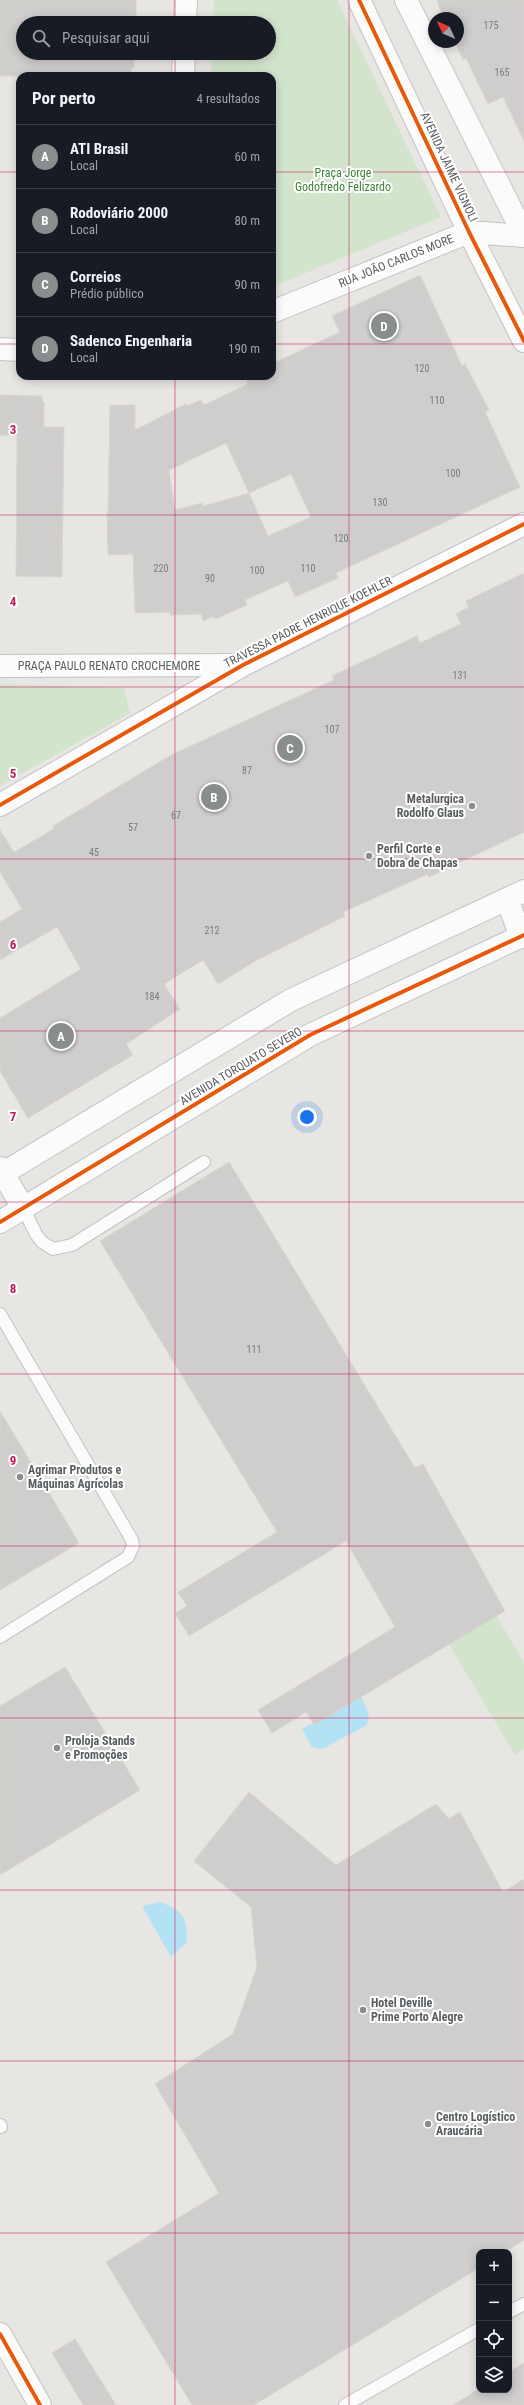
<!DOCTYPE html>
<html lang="pt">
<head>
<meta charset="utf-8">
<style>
	:root { --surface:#171b24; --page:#20242c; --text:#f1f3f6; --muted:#9ea1a6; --line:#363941; --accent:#8a8d8e }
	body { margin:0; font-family:"Roboto Condensed",sans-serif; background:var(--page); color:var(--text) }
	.controls { position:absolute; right:12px; bottom:12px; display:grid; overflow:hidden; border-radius:8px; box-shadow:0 2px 10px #0003 }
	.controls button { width:36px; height:36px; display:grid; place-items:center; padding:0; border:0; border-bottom:1px solid var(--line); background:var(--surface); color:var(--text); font:20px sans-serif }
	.compass { position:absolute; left:428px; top:12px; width:36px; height:36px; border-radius:50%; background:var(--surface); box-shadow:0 2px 10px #0003; rotate:314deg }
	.you { position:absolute; left:307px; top:1117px; width:14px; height:14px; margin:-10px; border:3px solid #fff; border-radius:50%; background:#1a73e8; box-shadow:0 0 0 6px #1a73e833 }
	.badge { display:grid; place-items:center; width:26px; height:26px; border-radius:50%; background:var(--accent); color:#fff; font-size:13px; font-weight:700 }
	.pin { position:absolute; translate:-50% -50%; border:2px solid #fff; box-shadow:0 1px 4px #0006 }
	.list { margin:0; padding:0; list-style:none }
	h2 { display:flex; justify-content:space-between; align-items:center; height:52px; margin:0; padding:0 16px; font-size:17px }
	h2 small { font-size:13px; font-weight:400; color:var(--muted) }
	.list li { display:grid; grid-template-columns:26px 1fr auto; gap:12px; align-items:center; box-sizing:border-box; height:64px; padding:0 16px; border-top:1px solid var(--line) }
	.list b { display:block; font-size:15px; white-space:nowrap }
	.list p { margin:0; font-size:13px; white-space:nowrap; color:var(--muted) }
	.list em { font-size:13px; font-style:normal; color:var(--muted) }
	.icon { flex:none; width:22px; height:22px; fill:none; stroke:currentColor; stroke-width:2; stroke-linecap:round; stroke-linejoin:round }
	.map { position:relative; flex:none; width:524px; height:2405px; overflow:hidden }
	.search { position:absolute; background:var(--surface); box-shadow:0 2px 10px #0003; left:16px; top:16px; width:260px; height:44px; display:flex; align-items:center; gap:10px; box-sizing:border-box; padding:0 14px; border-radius:22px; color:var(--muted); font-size:15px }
	.panel { position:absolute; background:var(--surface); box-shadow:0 2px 10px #0003; left:16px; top:72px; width:260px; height:308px; border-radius:12px }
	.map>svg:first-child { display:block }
	.green { fill:#d3e4cd }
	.water { fill:#b4e2f5 }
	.building { fill:#d0cecc; stroke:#d8d5d2; fill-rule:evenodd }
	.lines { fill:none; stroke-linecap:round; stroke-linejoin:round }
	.service-casing { stroke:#c3c3c3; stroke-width:14 }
	.minor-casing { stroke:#c3c3c3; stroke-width:24 }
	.tertiary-casing { stroke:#c3c3c3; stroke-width:24 }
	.service { stroke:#fcfbfb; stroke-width:12 }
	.minor { stroke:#fcfbfb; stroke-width:22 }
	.tertiary { stroke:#fcfbfb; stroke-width:22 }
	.cycleway-casing { stroke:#fff; stroke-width:6 }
	.cycleway { stroke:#e8590c; stroke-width:4 }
	.grid { fill:none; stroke:#c2185b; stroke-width:1; stroke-opacity:0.55 }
	.poi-dot { fill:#8a8d8e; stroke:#fff; stroke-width:1.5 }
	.labels { text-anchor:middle; stroke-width:4; stroke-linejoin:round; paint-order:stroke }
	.number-label { font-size:10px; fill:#777a7c }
	.street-label { font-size:12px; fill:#585d60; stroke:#fff }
	.park-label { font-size:12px; fill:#3d8236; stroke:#fff }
	.poi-label { font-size:12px; font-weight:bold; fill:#585d60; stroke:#fff; text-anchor:start }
	.grid-label { font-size:13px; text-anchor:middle; font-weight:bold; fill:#c2185b; stroke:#fff; stroke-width:4; stroke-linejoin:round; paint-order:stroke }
</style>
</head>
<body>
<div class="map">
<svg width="524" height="2405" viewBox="0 0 524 2405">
	<rect width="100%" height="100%" fill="#e8e6e2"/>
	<g class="green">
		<polygon points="214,0 337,0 441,217 272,287 272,76 211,76 212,53 269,53 269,23 213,23"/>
		<polygon points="0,684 124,688 130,713 0,786"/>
		<polygon points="493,1610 524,1662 524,1749 515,1755 445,1638"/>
	</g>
	<g class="water">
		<polygon points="361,1697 369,1714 367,1725 322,1749 312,1747 302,1729"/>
		<path d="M160 1902C184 1911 187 1917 187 1942L171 1957 142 1906Z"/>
	</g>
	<g class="building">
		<polygon points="0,0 136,0 136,23 23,23 23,53 134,53 134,68 131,68 131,76 0,76"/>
		<polygon points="437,0 524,0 524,141 503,97 488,104 466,58 463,60 455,42 458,42 458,18 443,18"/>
		<path d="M420 275 462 366 465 364 489 410 485 412 520 487 336 573 338 578 295 597 288 581 245 600 247 605 215 619 214 616 203 621 201 614 170 615V612L135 613 133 554 108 555 107 512H108L110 405H135V430L186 404 187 406 201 400 204 405 248 384 244 376H272V364L340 332 332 316ZM226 443 249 493 291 474 311 517 268 536 249 493 203 506 202 503 175 510 169 470Z"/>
		<polygon points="0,395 42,396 42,402 44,402 44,427 64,427 62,577 16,576 17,436 0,435"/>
		<polygon points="524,573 524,832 429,877 428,874 343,912 345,916 257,960 218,984 203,960 164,984 180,1009 126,1044 133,1055 28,1118 0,1071 0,1018 81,969 57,927 0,960 0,922 22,909 0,872 0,830 14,852 54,829 53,826 171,755 334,680 332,676 417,636 420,643 461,624 456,614 469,607 466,601"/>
		<polygon points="229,1162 415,1468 423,1464 505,1611 314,1725 306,1712 272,1733 258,1710 395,1627 346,1541 189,1636 175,1613 187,1606 178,1592 277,1532 100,1241"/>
		<polygon points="0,1411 79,1543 0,1590"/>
		<polygon points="65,1667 140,1790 0,1875 0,1706"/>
		<polygon points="249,1792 336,1865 436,1804 449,1819 460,1812 503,1892 524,1879 524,2240 505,2252 479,2252 479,2268 254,2405 192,2405 106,2262 219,2193 155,2084 233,2034 257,1967 251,1907 194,1861"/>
		<polygon points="75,2339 116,2405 83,2405 52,2353"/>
		<polygon points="524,2363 524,2405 453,2405 479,2389 509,2390 509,2372"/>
	</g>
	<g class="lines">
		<defs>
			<g id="service">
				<polyline points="23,1208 36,1234 42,1242 53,1249 72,1245 204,1162"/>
				<polyline points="0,1314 132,1540 133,1546 128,1557 0,1637"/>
				<polyline points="0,2125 1,2127"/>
				<polyline points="509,2312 524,2304"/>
				<polyline points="345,2405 479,2329"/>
			</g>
			<g id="minor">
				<polyline points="185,23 186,0"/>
				<polyline points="183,76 184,53"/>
				<polyline points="272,312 469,232 524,236"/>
				<polyline points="0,349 20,350"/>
				<polyline points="0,666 241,665"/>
				<polyline points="0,805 243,665 524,524"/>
				<polyline points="0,1168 23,1208"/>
			</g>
			<g id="tertiary">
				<polyline points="359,0 469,232 524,341"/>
				<polyline points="406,0 524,235"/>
				<polyline points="507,899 521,937"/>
				<polyline points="0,1175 291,1000 524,891"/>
				<polyline points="0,1222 310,1035 524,935"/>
				<polyline points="0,2334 40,2405"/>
			</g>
		</defs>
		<use href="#service" class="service-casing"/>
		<use href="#minor" class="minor-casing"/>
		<use href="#tertiary" class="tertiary-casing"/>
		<use href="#service" class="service"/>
		<use href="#minor" class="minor"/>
		<use href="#tertiary" class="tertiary"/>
		<defs>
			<g id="cycleway">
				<polyline points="359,0 469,232 524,341"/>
				<polyline points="0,805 243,665 524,524"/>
				<polyline points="0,1222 310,1035 524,935"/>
				<polyline points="0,2334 40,2405"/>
			</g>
		</defs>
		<use href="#cycleway" class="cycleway-casing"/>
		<use href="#cycleway" class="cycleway"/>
	</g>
	<path class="grid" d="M175 0V23M349 0V2405M175 53V76M0 172H20M272 172H524M0 344H20M272 344H524M175 376V2405M0 515H524M0 687H524M0 859H524M0 1031H524M0 1202H524M0 1374H524M0 1546H524M0 1718H524M0 1890H524M0 2061H524M0 2233H524"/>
	<g class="poi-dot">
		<circle cx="472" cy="806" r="4"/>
		<circle cx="369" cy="856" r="4"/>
		<circle cx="20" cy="1477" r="4"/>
		<circle cx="57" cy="1748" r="4"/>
		<circle cx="363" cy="2010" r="4"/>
		<circle cx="428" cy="2124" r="4"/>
	</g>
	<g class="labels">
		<g class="number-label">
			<text x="491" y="29">175</text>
			<text x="502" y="76">165</text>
			<text x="422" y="372">120</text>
			<text x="437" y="404">110</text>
			<text x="453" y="477">100</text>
			<text x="380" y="506">130</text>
			<text x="341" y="542">120</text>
			<text x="161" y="572">220</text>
			<text x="308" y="572">110</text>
			<text x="257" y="574">100</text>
			<text x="210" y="582">90</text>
			<text x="460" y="679">131</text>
			<text x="332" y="733">107</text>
			<text x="247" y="774">87</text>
			<text x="176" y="819">67</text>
			<text x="133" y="831">57</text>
			<text x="94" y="856">45</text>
			<text x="212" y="934">212</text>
			<text x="152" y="1000">184</text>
			<text x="254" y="1353">111</text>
		</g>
		<g class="street-label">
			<text transform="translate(449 167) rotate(65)" y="4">AVENIDA JAIME VIGNOLI</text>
			<text transform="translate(396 261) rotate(-22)" y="4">RUA JOÃO CARLOS MORE</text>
			<text transform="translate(308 622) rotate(-27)" y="4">TRAVESSA PADRE HENRIQUE KOEHLER</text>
			<text x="109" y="670">PRAÇA PAULO RENATO CROCHEMORE</text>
			<text transform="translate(241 1066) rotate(-31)" y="4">AVENIDA TORQUATO SEVERO</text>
		</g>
		<g class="park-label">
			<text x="343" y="177">Praça Jorge<tspan x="343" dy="14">Godofredo Felizardo</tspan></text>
		</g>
		<g class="poi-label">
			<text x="464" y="803" text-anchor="end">Metalurgica<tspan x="464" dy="14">Rodolfo Glaus</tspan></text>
			<text x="377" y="853">Perfil Corte e<tspan x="377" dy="14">Dobra de Chapas</tspan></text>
			<text x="28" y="1474">Agrimar Produtos e<tspan x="28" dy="14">Máquinas Agrícolas</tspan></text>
			<text x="65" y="1745">Proloja Stands<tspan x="65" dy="14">e Promoções</tspan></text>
			<text x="371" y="2007">Hotel Deville<tspan x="371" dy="14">Prime Porto Alegre</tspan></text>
			<text x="436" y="2121">Centro Logístico<tspan x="436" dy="14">Araucária</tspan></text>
		</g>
	</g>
	<g class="grid-label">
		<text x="13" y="434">3</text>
		<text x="13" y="606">4</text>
		<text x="13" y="778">5</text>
		<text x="13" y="949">6</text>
		<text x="13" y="1121">7</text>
		<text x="13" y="1293">8</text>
		<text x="13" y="1465">9</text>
	</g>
</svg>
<div class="controls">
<button>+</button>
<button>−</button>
<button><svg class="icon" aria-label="locate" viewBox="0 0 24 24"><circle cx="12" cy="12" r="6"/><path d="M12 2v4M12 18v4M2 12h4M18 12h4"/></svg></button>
<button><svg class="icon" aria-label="layers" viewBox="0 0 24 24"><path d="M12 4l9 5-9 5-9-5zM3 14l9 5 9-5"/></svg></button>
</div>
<svg class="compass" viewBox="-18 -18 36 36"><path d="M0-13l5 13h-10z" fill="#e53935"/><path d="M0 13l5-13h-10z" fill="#9ea1a6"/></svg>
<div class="you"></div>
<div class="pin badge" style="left:61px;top:1036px">A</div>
<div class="pin badge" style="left:214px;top:797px">B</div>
<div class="pin badge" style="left:290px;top:748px">C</div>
<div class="pin badge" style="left:384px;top:326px">D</div>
<div class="search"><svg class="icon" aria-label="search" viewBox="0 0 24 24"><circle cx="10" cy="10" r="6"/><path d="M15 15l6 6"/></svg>Pesquisar aqui</div>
<section class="panel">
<h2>Por perto<small>4 resultados</small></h2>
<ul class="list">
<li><span class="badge">A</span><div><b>ATI Brasil</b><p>Local</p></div><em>60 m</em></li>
<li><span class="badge">B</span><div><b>Rodoviário 2000</b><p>Local</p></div><em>80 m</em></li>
<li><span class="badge">C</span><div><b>Correios</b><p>Prédio público</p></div><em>90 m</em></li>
<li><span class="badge">D</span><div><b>Sadenco Engenharia</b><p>Local</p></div><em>190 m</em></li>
</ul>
</section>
</div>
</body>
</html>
